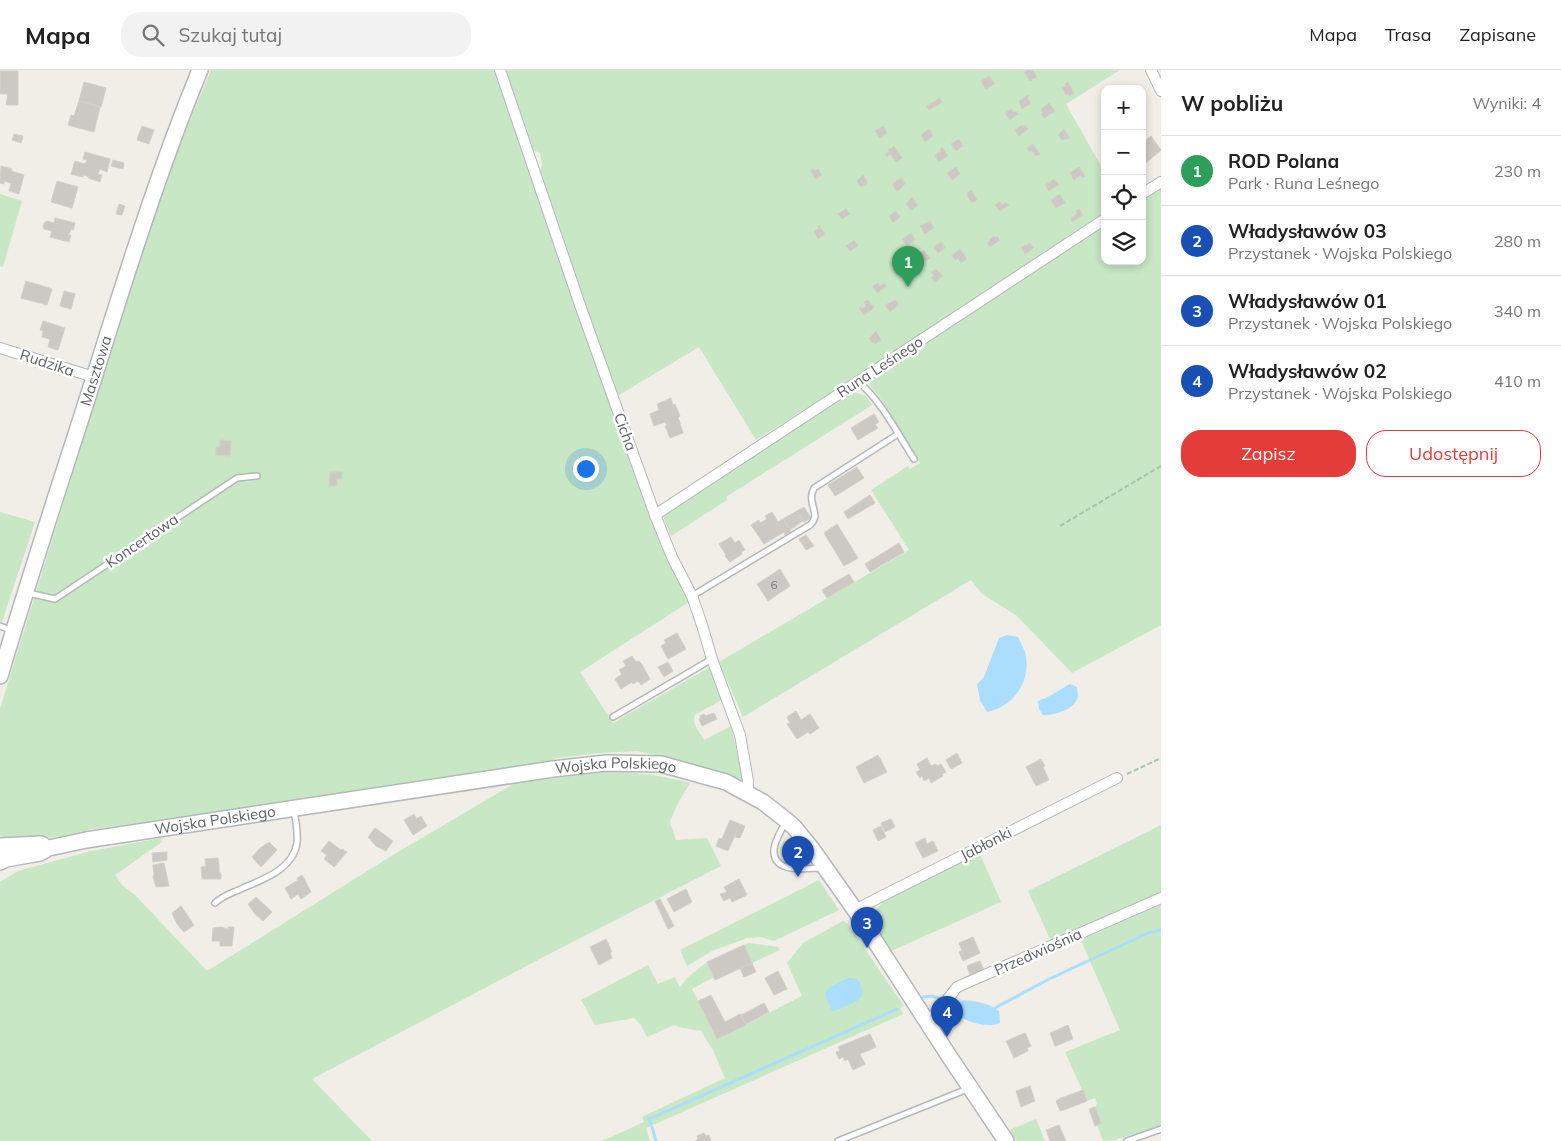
<!DOCTYPE html>
<html lang="pl">
<head>
<meta charset="utf-8">
<style>
	:root { --surface:#fff; --page:#f2f2f2; --text:#222; --muted:#767676; --line:#e0e0e0; --accent:#e43c39 }
	body { margin:0; font-family:Mulish,sans-serif; background:var(--page); color:var(--text) }
	.controls { position:absolute; right:15px; top:15px; display:grid; overflow:hidden; border-radius:10px; box-shadow:0 2px 8px #0003 }
	.controls button { width:45px; height:45px; display:grid; place-items:center; padding:0; border:0; border-bottom:1px solid var(--line); background:var(--surface); color:var(--text); font:25px sans-serif }
	.you { position:absolute; left:585px; top:398px; width:18px; height:18px; margin:-12px; border:4px solid #fff; border-radius:50%; background:#1a73e8; box-shadow:0 0 0 8px #1a73e833 }
	.badge { display:grid; place-items:center; width:32px; height:32px; border-radius:50%; background:var(--accent); color:#fff; font-size:16px; font-weight:700 }
	.pin { position:absolute; translate:-50% -41px; filter:drop-shadow(0 1px 2px #0008) }
	.pin::after { content:''; position:absolute; top:26px; width:18px; height:15px; background:inherit; clip-path:polygon(0 0,100% 0,50% 100%) }
	.list { margin:0; padding:0; list-style:none }
	h2 { display:flex; justify-content:space-between; align-items:center; height:65px; margin:0; padding:0 20px; font-size:21px }
	h2 small { font-size:16px; font-weight:400; color:var(--muted) }
	.list li { display:grid; grid-template-columns:32px 1fr auto; gap:15px; align-items:center; box-sizing:border-box; height:70px; padding:0 20px; border-top:1px solid var(--line) }
	.list b { display:block; font-size:19px; white-space:nowrap }
	.list p { margin:0; font-size:16px; white-space:nowrap; color:var(--muted) }
	.list em { font-size:16px; font-style:normal; color:var(--muted) }
	.actions { display:flex; gap:10px; padding:15px 20px }
	.actions a { flex:1; padding:11px 0; border:1px solid var(--accent); border-radius:20px; text-align:center; font-size:18px; color:var(--accent) }
	.actions .main { background:var(--accent); color:#fff }
	.icon { flex:none; width:28px; height:28px; fill:none; stroke:currentColor; stroke-width:2; stroke-linecap:round; stroke-linejoin:round }
	.map { position:relative; flex:none; width:1161px; height:1071px; overflow:hidden }
	header { display:flex; align-items:center; gap:30px; box-sizing:border-box; height:70px; padding:0 25px; background:var(--surface); border-bottom:1px solid var(--line) }
	header strong { font-size:24px }
	nav { display:flex; gap:28px; margin-inline-start:auto; font-size:18px }
	.search { width:350px; height:45px; background:var(--page); display:flex; align-items:center; gap:12px; box-sizing:border-box; padding:0 18px; border-radius:20px; color:var(--muted); font-size:19px }
	main { display:flex }
	aside { flex:1; background:var(--surface) }
	.map>svg:first-child { display:block }
	.green { fill:#c7e7c5 }
	.water { fill:#abdefc }
	.lines { fill:none; stroke-linecap:round; stroke-linejoin:round }
	.stream { stroke:#abdefc; stroke-width:3 }
	.building { fill:#ccc9c4; stroke:#d5cfc6 }
	.lane-casing { stroke:#b4b8bb; stroke-width:8 }
	.street-casing { stroke:#b4b8bb; stroke-width:12 }
	.secondary-casing { stroke:#b4b7bb; stroke-width:18 }
	.path { stroke:#9fc8a8; stroke-width:2; stroke-dasharray:5 2.5; stroke-linecap:butt }
	.lane { stroke:#fff; stroke-width:5 }
	.street { stroke:#fff; stroke-width:10 }
	.secondary { stroke:#fff; stroke-width:15 }
	.labels { text-anchor:middle; stroke-width:5; stroke-linejoin:round; paint-order:stroke }
	.number-label { font-size:12px; fill:#7a7c7e }
	.street-label { font-size:15px; fill:#5f6367; stroke:#fff }
</style>
</head>
<body>
<header>
<strong>Mapa</strong>
<div class="search"><svg class="icon" aria-label="search" viewBox="0 0 24 24"><circle cx="10" cy="10" r="6"/><path d="M15 15l6 6"/></svg>Szukaj tutaj</div>
<nav><a>Mapa</a><a>Trasa</a><a>Zapisane</a></nav>
</header>
<main>
<div class="map">
<svg width="1161" height="1071" viewBox="0 0 1161 1071">
	<rect width="100%" height="100%" fill="#f0eee7"/>
	<g class="green">
		<path d="M211 0H496L649 446 689 532 580 602 613 653 710 597 722 630 696 644C690 652 700 662 704 670L731 656 743 710 671 688 637 681 600 683 556 688 546 693 482 702 172 749 92 759 63 766 19 770V767L6 768 0 766V639L146 165 169 100Z"/>
		<polygon points="505,0 1120,0 1066,34 1105,103 1105,142 876,293 870,294 867,300 756,370 699,277 619,325 615,326 540,101 542,95 540,83 533,80"/>
		<polygon points="1161,114 1161,555 1072,603 1016,545 982,524 971,510 743,647 719,592 909,480 871,420 908,396 910,399 920,393 881,329 867,311 1105,152 1105,191 1142,191 1142,127"/>
		<polygon points="0,124 22,131 3,197 0,196"/>
		<polygon points="851,321 866,326 872,335 726,427 727,430 671,466 662,444"/>
		<polygon points="0,442 35,452 2,552 0,551"/>
		<path d="M605 702C636 702 661 705 690 713L677 735 670 752 676 770 707 768 721 796 555 881 312 1009 372 1071H0V812L18 801 91 781 161 768 162 772 115 805 122 815 135 825 207 901 393 785 515 713Z"/>
		<polygon points="1161,755 1161,823 1051,871 1028,821"/>
		<circle cx="791" cy="780" r="11"/>
		<polygon points="979,782 1001,832 891,881 870,847 883,832 882,831"/>
		<polygon points="819,810 839,840 774,871 761,867 747,868 712,881 687,896 680,880"/>
		<polygon points="1161,832 1161,1056 1115,1070 1103,1071 1097,1055 1101,1053 1095,1037 1097,1034 1095,1028 1087,1031 1065,982 1120,960 1080,868"/>
		<polygon points="843,851 847,853 904,936 900,938 903,944 646,1058 650,1071 602,1071 644,1052 642,1047 725,1008 713,980 701,961 683,958 674,955 647,967 641,955 634,948 595,955 581,930 648,895 658,914 675,907 680,917 687,908 707,892 714,907 692,919 717,969 802,926 787,893 803,873"/>
		<polygon points="749,873 778,877 780,880 752,893 744,875"/>
		<polygon points="1036,1049 1045,1071 1017,1071 1009,1060"/>
	</g>
	<g class="water">
		<path d="M1007 565 1018 567C1020 572 1023 577 1025 582 1032 610 1015 636 987 642L980 630 977 614 984 607 999 568Z"/>
		<path d="M1070 614 1077 617C1077 618 1078 625 1078 626 1075 640 1055 645 1043 645L1039 639 1038 631C1050 627 1059 620 1070 614Z"/>
		<path d="M848 908C851 908 854 908 856 909 861 911 864 923 861 927 857 933 838 940 832 941L826 927V921L830 917Z"/>
		<path d="M962 930C976 931 988 933 999 941L1000 953C988 958 970 953 959 946V933Z"/>
	</g>
	<g class="lines">
		<g class="stream">
			<polyline points="923,927 932,926 941,929"/>
			<polyline points="995,938 1047,910 1148,863 1161,860"/>
			<polyline points="651,1054 649,1049 897,939"/>
			<polyline points="652,1057 656,1071"/>
		</g>
	</g>
	<g class="building">
		<polygon points="1028,0 1033,0 1037,7 1030,11 1024,2"/>
		<polygon points="0,1 18,1 18,35 6,35 8,24 0,24"/>
		<polygon points="989,6 995,14 986,19 981,11"/>
		<polygon points="84,12 106,18 101,37 79,31"/>
		<polygon points="1068,12 1074,23 1069,26 1068,24 1066,25 1062,18 1066,16 1065,14"/>
		<polygon points="1028,25 1029,27 1027,28 1031,33 1022,39 1019,31"/>
		<polygon points="940,28 942,32 929,40 927,36"/>
		<polygon points="79,31 100,37 94,62 68,55 71,45 74,46"/>
		<polygon points="1049,33 1055,41 1044,48 1041,44 1043,43 1041,39"/>
		<polygon points="1012,39 1014,42 1016,41 1018,44 1010,50 1005,43"/>
		<polygon points="1022,55 1023,56 1025,55 1028,59 1019,66 1015,60"/>
		<polygon points="142,56 154,60 149,74 137,70"/>
		<polygon points="883,56 887,63 880,68 875,61"/>
		<polygon points="929,59 933,66 925,72 921,65"/>
		<polygon points="1064,59 1070,68 1062,70 1058,65"/>
		<polygon points="14,64 23,66 21,73 12,70"/>
		<polygon points="1151,66 1161,80 1146,93 1142,88 1142,75 1144,74 1143,72"/>
		<polygon points="959,69 963,76 956,81 951,74"/>
		<polygon points="1033,74 1040,84 1036,86 1031,80 1029,82 1027,78"/>
		<polygon points="894,76 902,88 896,92 890,84 887,87 885,84 889,82 888,80"/>
		<polygon points="942,77 948,86 939,92 935,85 941,81 940,79"/>
		<polygon points="85,82 110,89 107,102 100,99 98,104 102,105 100,112 88,108 89,107 84,105 83,107 71,104 75,91 85,94 87,90 83,89"/>
		<polygon points="113,90 124,93 123,99 111,96"/>
		<polygon points="1,96 12,99 11,101 24,105 19,124 9,121 11,113 4,111 4,114 0,113"/>
		<polygon points="956,97 960,104 952,110 947,103"/>
		<polygon points="1079,97 1085,106 1082,107 1081,105 1074,110 1070,103"/>
		<polygon points="813,99 815,101 818,99 822,105 816,109 810,101"/>
		<polygon points="863,105 868,113 861,117 857,111"/>
		<polygon points="901,108 905,114 897,122 892,114"/>
		<polygon points="1054,109 1059,114 1049,121 1045,115"/>
		<polygon points="57,111 78,117 72,138 51,132"/>
		<polygon points="971,120 977,129 972,133 967,126 968,125 967,123"/>
		<polygon points="1060,124 1065,133 1056,138 1051,130"/>
		<polygon points="912,127 918,135 911,140 906,134"/>
		<polygon points="1000,132 1002,135 1006,132 1009,135 1000,141 995,135"/>
		<polygon points="119,134 125,136 122,145 116,144"/>
		<polygon points="846,139 850,144 842,149 838,144"/>
		<polygon points="1079,139 1083,145 1072,152 1071,148 1077,144 1076,141"/>
		<polygon points="896,141 900,147 893,153 889,146"/>
		<polygon points="55,148 75,153 73,160 71,159 69,165 71,165 69,172 50,167 52,161 44,159 43,156 44,153 47,151 54,153"/>
		<polygon points="930,151 934,158 925,164 920,156"/>
		<polygon points="819,155 825,164 818,169 814,162 819,158 818,157"/>
		<polygon points="911,163 915,170 907,176 902,169"/>
		<polygon points="994,166 996,168 997,166 1000,170 990,177 987,173 990,171 989,170"/>
		<polygon points="854,170 858,176 850,181 846,176"/>
		<polygon points="941,172 945,178 938,183 934,177"/>
		<polygon points="1030,173 1034,178 1025,184 1021,177"/>
		<polygon points="960,179 967,189 961,193 958,188 955,190 952,185"/>
		<polygon points="924,180 930,188 923,193 922,191 919,192 916,188 919,187 917,185"/>
		<polygon points="936,199 943,206 935,212 931,207 934,206 931,202"/>
		<polygon points="26,211 52,219 47,235 21,228"/>
		<polygon points="878,213 880,216 884,213 887,216 877,223 873,216"/>
		<polygon points="64,221 75,224 71,239 60,236"/>
		<polygon points="868,230 874,238 864,245 859,238 861,237 862,239 866,236 864,232"/>
		<polygon points="896,230 899,235 890,242 885,235"/>
		<polygon points="43,251 65,258 58,280 48,277 50,269 42,267 43,261 40,260"/>
		<polygon points="876,261 881,270 875,274 874,272 872,273 869,268"/>
		<polygon points="671,328 673,335 675,334 680,346 678,347 683,363 670,368 665,356 667,356 665,352 654,356 650,344 659,340 657,334"/>
		<polygon points="874,344 879,352 875,354 878,358 858,370 851,358"/>
		<polygon points="220,370 231,371 230,386 216,385 216,377 220,377"/>
		<polygon points="857,397 864,408 835,426 828,415"/>
		<polygon points="330,402 342,402 342,409 337,409 337,416 329,416"/>
		<polygon points="870,425 875,433 848,449 844,442"/>
		<polygon points="804,437 811,448 804,452 797,441"/>
		<polygon points="797,441 803,451 790,460 783,449"/>
		<polygon points="772,442 778,452 783,449 791,462 785,465 784,462 764,474 751,455 759,450 760,453 767,449 765,446"/>
		<polygon points="837,454 858,488 844,496 824,463"/>
		<polygon points="806,465 814,476 806,480 799,469"/>
		<polygon points="731,467 735,473 739,470 745,480 741,482 742,484 730,492 725,486 726,485 719,474"/>
		<polygon points="899,473 904,482 870,502 865,494"/>
		<polygon points="780,499 790,516 768,531 757,514"/>
		<polygon points="849,504 854,512 827,528 822,520"/>
		<polygon points="677,563 686,579 668,589 661,576 666,573 664,570"/>
		<polygon points="632,586 636,592 639,591 641,593 650,609 641,615 638,611 633,614 632,612 621,619 615,609 622,604 619,600 626,596 623,591"/>
		<polygon points="668,592 673,601 664,607 658,597"/>
		<polygon points="796,641 801,650 810,644 819,658 810,664 808,662 797,669 787,654 790,653 787,647"/>
		<polygon points="714,643 717,649 702,656 699,649 701,648 700,646 704,644 705,646"/>
		<polygon points="957,683 962,693 951,699 946,690"/>
		<polygon points="878,685 887,702 864,713 856,697"/>
		<polygon points="927,688 931,696 936,694 937,696 941,694 946,702 942,704 943,706 931,713 929,708 924,711 922,706 920,708 916,702 920,700 917,694"/>
		<polygon points="1041,689 1045,696 1043,697 1049,710 1036,716 1026,697"/>
		<polygon points="414,744 416,749 421,746 427,756 413,765 404,750"/>
		<polygon points="891,749 895,757 885,762 881,753"/>
		<polygon points="730,750 740,754 728,781 716,776 719,768 722,769"/>
		<polygon points="740,754 745,756 740,768 735,767"/>
		<polygon points="881,756 886,767 878,771 873,760"/>
		<polygon points="375,758 393,771 386,781 376,776 368,767"/>
		<polygon points="925,768 927,774 933,771 938,781 923,788 915,773"/>
		<polygon points="329,771 341,780 342,779 347,782 334,797 324,789 327,785 321,781"/>
		<polygon points="269,772 277,780 261,797 252,787 259,779"/>
		<polygon points="167,782 167,790 153,792 152,783"/>
		<polygon points="218,788 219,796 219,803 221,803 221,809 202,809 201,797 206,796 205,789"/>
		<polygon points="164,793 169,816 156,817 153,807 154,805 153,795"/>
		<polygon points="302,805 311,822 301,829 298,824 291,829 285,818 298,810 297,808"/>
		<polygon points="739,809 747,825 732,832 730,828 724,831 720,824 727,822 724,817"/>
		<polygon points="686,819 692,832 674,842 667,829"/>
		<polygon points="256,827 272,842 263,851 255,844 248,834"/>
		<polygon points="660,829 674,856 668,859 655,831"/>
		<polygon points="181,836 194,855 184,862 177,854 172,843"/>
		<polygon points="221,857 228,859 228,857 234,857 232,876 220,876 220,871 212,871 213,858"/>
		<polygon points="973,867 980,883 963,891 959,882 962,880 959,873"/>
		<polygon points="606,869 612,882 610,883 612,888 599,895 590,877"/>
		<polygon points="744,875 752,893 715,910 707,892"/>
		<polygon points="980,891 984,900 970,905 967,896"/>
		<polygon points="752,893 756,902 744,907 740,898"/>
		<polygon points="778,901 787,919 774,925 765,908"/>
		<polygon points="711,925 725,952 740,944 746,955 717,969 698,931"/>
		<polygon points="764,933 769,942 746,954 741,945"/>
		<polygon points="1068,955 1073,969 1055,976 1050,963"/>
		<polygon points="1025,963 1031,976 1027,978 1028,981 1014,988 1006,971"/>
		<polygon points="870,964 876,977 860,984 865,994 853,1000 848,989 845,991 843,987 839,989 836,982 840,981 838,977"/>
		<polygon points="1030,1016 1035,1031 1021,1037 1016,1021"/>
		<polygon points="1083,1020 1087,1031 1066,1039 1061,1028"/>
		<polygon points="1061,1028 1066,1039 1060,1041 1056,1031"/>
		<polygon points="1095,1037 1101,1053 1095,1056 1089,1039"/>
		<polygon points="1059,1055 1066,1071 1050,1071 1046,1060"/>
		<polygon points="704,1063 706,1066 709,1065 711,1071 695,1071 698,1069 697,1066"/>
	</g>
	<g class="lines">
		<defs>
			<g id="lane">
				<path d="M858 312C879 327 899 366 914 389"/>
				<polyline points="28,523 55,529 237,408 257,406"/>
				<path d="M692 526 810 455C819 446 813 441 812 431 811 427 812 422 814 418L898 364"/>
				<polyline points="0,556 13,561"/>
				<polyline points="613,647 712,589"/>
				<path d="M785 753C781 761 775 770 774 779 772 805 807 798 823 798"/>
				<path d="M215 833C223 825 233 823 243 818 264 809 293 799 297 773 298 763 296 751 294 741"/>
				<polyline points="838,1071 970,1018"/>
				<polyline points="1127,1071 1161,1059"/>
			</g>
			<g id="street">
				<polyline points="500,0 581,238 655,445 672,487 692,526 702,555 712,589 740,665 748,711 748,723"/>
				<polyline points="1151,0 1161,21"/>
				<polyline points="1142,124 1161,112"/>
				<polyline points="0,278 94,307"/>
				<polyline points="655,445 1105,149"/>
				<polyline points="855,840 882,826 1117,708"/>
				<polyline points="927,952 940,939 957,917 1161,828"/>
			</g>
			<g id="secondary">
				<path id="s1" d="M0 606C29 508 61 411 92 314 125 209 158 102 200 0"/>
				<polyline points="0,776 41,774 43,775"/>
				<path id="s2" d="M0 792 6 789 40 783 49 778 86 770 553 699 606 693 661 694 726 712 763 732 786 750 794 757 812 779 855 840 949 986 1006 1071"/>
			</g>
		</defs>
		<use href="#lane" class="lane-casing"/>
		<use href="#street" class="street-casing"/>
		<use href="#secondary" class="secondary-casing"/>
		<g class="path">
			<polyline points="1060,456 1161,396"/>
			<polyline points="1127,704 1161,688"/>
		</g>
		<use href="#lane" class="lane"/>
		<use href="#street" class="street"/>
		<use href="#secondary" class="secondary"/>
	</g>
	<g class="labels">
		<g class="number-label">
			<text x="774" y="519">6</text>
		</g>
		<g class="street-label">
			<text transform="translate(47 293) rotate(18)" y="5">Rudzika</text>
			<text transform="translate(880 297) rotate(-33)" y="5">Runa Leśnego</text>
			<text dy="5" stroke="none"><textPath href="#s1" startOffset="320">Masztowa</textPath></text>
			<text transform="translate(625 362) rotate(70)" y="5">Cicha</text>
			<text transform="translate(142 471) rotate(-34)" y="5">Koncertowa</text>
			<text dy="5" stroke="none"><textPath href="#s2" startOffset="625">Wojska Polskiego</textPath></text>
			<text dy="5" stroke="none"><textPath href="#s2" startOffset="220">Wojska Polskiego</textPath></text>
			<text transform="translate(986 774) rotate(-27)" y="5">Jabłonki</text>
			<text transform="translate(1038 882) rotate(-24)" y="5">Przedwiośnia</text>
		</g>
	</g>
</svg>
<div class="controls">
<button>+</button>
<button>−</button>
<button><svg class="icon" aria-label="locate" viewBox="0 0 24 24"><circle cx="12" cy="12" r="6"/><path d="M12 2v4M12 18v4M2 12h4M18 12h4"/></svg></button>
<button><svg class="icon" aria-label="layers" viewBox="0 0 24 24"><path d="M12 4l9 5-9 5-9-5zM3 14l9 5 9-5"/></svg></button>
</div>
<div class="you"></div>
<div class="pin badge" style="left:908px;top:217px;background:#2e9e5b">1</div>
<div class="pin badge" style="left:798px;top:807px;background:#1a4fb4">2</div>
<div class="pin badge" style="left:867px;top:878px;background:#1a4fb4">3</div>
<div class="pin badge" style="left:947px;top:967px;background:#1a4fb4">4</div>
</div>
<aside>
<h2>W pobliżu<small>Wyniki: 4</small></h2>
<ul class="list">
<li><span class="badge" style="background:#2e9e5b">1</span><div><b>ROD Polana</b><p>Park · Runa Leśnego</p></div><em>230 m</em></li>
<li><span class="badge" style="background:#1a4fb4">2</span><div><b>Władysławów 03</b><p>Przystanek · Wojska Polskiego</p></div><em>280 m</em></li>
<li><span class="badge" style="background:#1a4fb4">3</span><div><b>Władysławów 01</b><p>Przystanek · Wojska Polskiego</p></div><em>340 m</em></li>
<li><span class="badge" style="background:#1a4fb4">4</span><div><b>Władysławów 02</b><p>Przystanek · Wojska Polskiego</p></div><em>410 m</em></li>
</ul>
<div class="actions"><a class="main">Zapisz</a><a>Udostępnij</a></div>
</aside>
</main>
</body>
</html>
